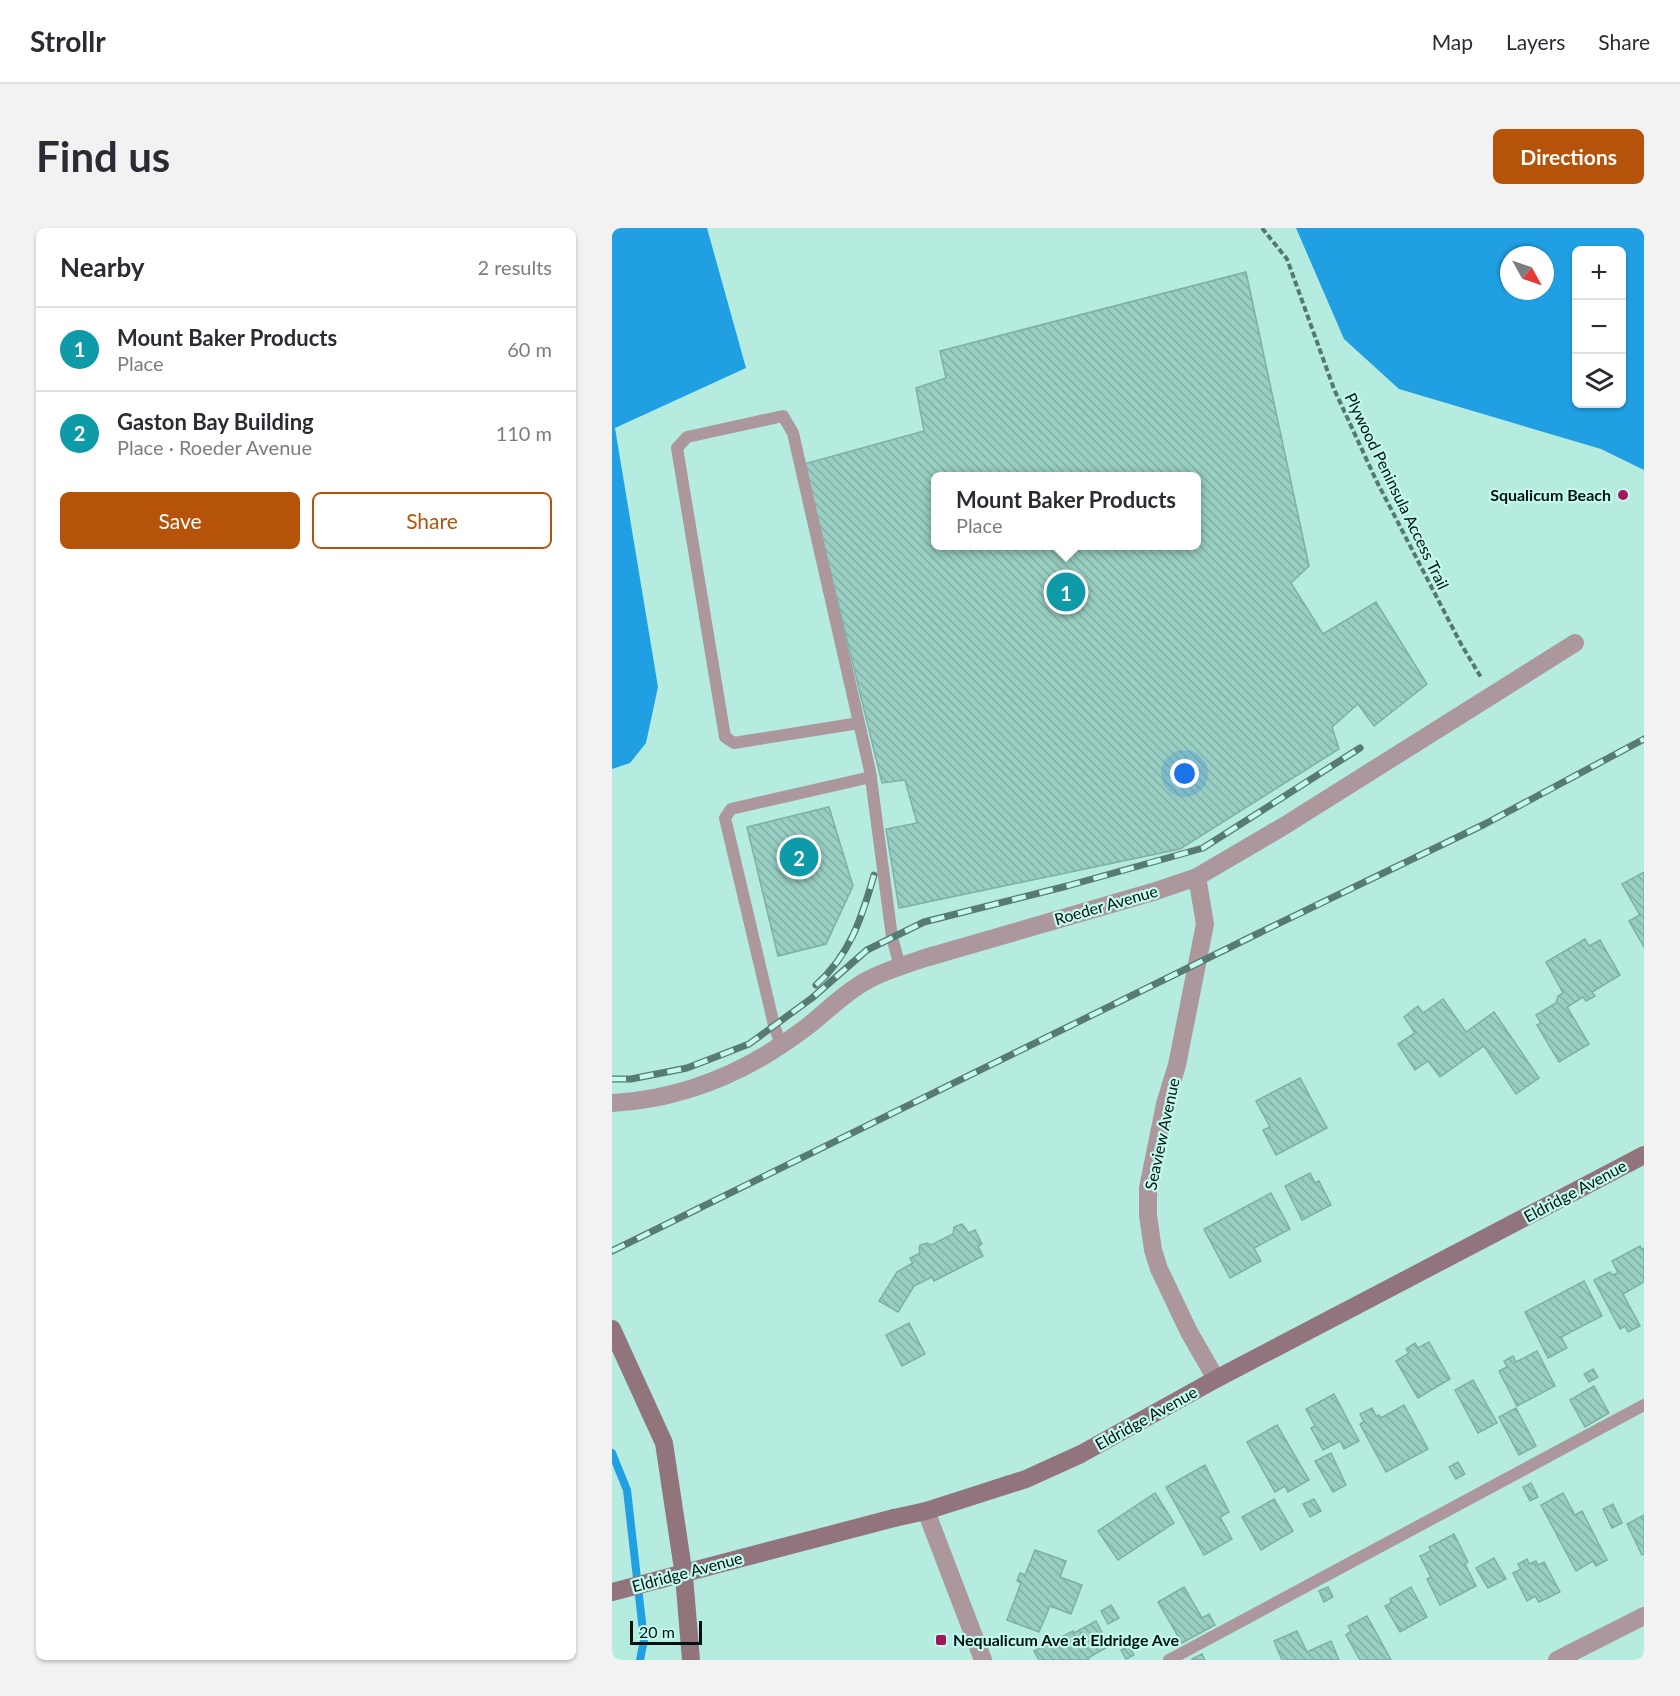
<!DOCTYPE html>
<html lang="en">
<head>
<meta charset="utf-8">
<style>
	:root { --surface:#fff; --page:#f2f2f3; --text:#2b2b33; --muted:#7c7c81; --line:#e1e1e2; --accent:#b45309 }
	body { margin:0; font-family:Lato,sans-serif; background:var(--page); color:var(--text) }
	.controls { position:absolute; right:18px; top:18px; display:grid; overflow:hidden; border-radius:9px; box-shadow:0 2px 4px #0004 }
	.controls button { width:54px; height:54px; display:grid; place-items:center; padding:0; border:0; border-bottom:2px solid var(--line); background:var(--surface); color:var(--text); font:30px sans-serif }
	.compass { position:absolute; left:888px; top:18px; width:54px; height:54px; border-radius:50%; background:var(--surface); box-shadow:0 2px 4px #0004; rotate:130deg }
	.scale { position:absolute; left:18px; bottom:15px; width:72px; box-sizing:border-box; padding-left:6px; border:3px solid #011310; border-top:0; font-size:16px; line-height:21px; white-space:nowrap; color:#011310; -webkit-text-stroke:4px #c3faed; paint-order:stroke }
	.you { position:absolute; left:573px; top:546px; width:21px; height:21px; margin:-15px; border:4px solid #fff; border-radius:50%; background:#1a73e8; box-shadow:0 0 0 9px #1a73e833 }
	.badge { display:grid; place-items:center; width:39px; height:39px; border-radius:50%; background:var(--accent); color:#fff; font-size:20px; font-weight:700 }
	.pin { position:absolute; translate:-50% -50%; border:3px solid #fff; box-shadow:0 2px 6px #0006 }
	.popup { position:absolute; left:319px; top:244px; width:270px; height:78px; box-sizing:border-box; display:grid; place-content:center; border-radius:9px; background:var(--surface); filter:drop-shadow(0 2px 4px #0005); font-size:20px; white-space:nowrap; color:var(--muted) }
	.popup b { font-size:22px; color:var(--text) }
	.popup::after { content:''; position:absolute; left:50%; top:100%; margin-left:-12px; border:12px solid transparent; border-top-color:var(--surface) }
	.list { margin:0; padding:0; list-style:none }
	h2 { display:flex; justify-content:space-between; align-items:center; height:78px; margin:0; padding:0 24px; font-size:26px }
	h2 small { font-size:20px; font-weight:400; color:var(--muted) }
	.list li { display:grid; grid-template-columns:39px 1fr auto; gap:18px; align-items:center; box-sizing:border-box; height:84px; padding:0 24px; border-top:2px solid var(--line) }
	.list b { display:block; font-size:22px; white-space:nowrap }
	.list p { margin:0; font-size:20px; white-space:nowrap; color:var(--muted) }
	.list em { font-size:20px; font-style:normal; color:var(--muted) }
	.actions { display:flex; gap:12px; padding:18px 24px }
	.actions a { flex:1; padding:14px 0; border:2px solid var(--accent); border-radius:9px; text-align:center; font-size:21px; color:var(--accent) }
	.actions .main { background:var(--accent); color:#fff }
	.icon { flex:none; width:33px; height:33px; fill:none; stroke:currentColor; stroke-width:2; stroke-linecap:round; stroke-linejoin:round }
	.map { position:relative; flex:none; width:1032px; height:1432px; overflow:hidden; border-radius:9px }
	header { display:flex; align-items:center; gap:36px; box-sizing:border-box; height:84px; padding:0 30px; background:var(--surface); border-bottom:2px solid var(--line) }
	header strong { font-size:28px }
	nav { display:flex; gap:33px; margin-inline-start:auto; font-size:21px }
	.intro { display:flex; align-items:center; justify-content:space-between; box-sizing:border-box; height:144px; padding:0 36px }
	h1 { margin:0; font-size:42px }
	.button { padding:15px 27px; border-radius:9px; background:var(--accent); color:#fff; font-size:21px; font-weight:700 }
	main { display:flex; gap:36px; padding:0 36px }
	aside { flex:1; background:var(--surface); border-radius:9px; box-shadow:0 2px 4px #0004 }
	.map>svg:first-child { display:block }
	.water { fill:#20a0e3; fill-rule:evenodd }
	.lines { fill:none; stroke-linecap:round; stroke-linejoin:round }
	.stream { stroke:#20a0e3; stroke-width:8 }
	.building { fill:url(#building-back-hatch); stroke:#7db1a6; stroke-width:1.5; fill-rule:evenodd }
	.path { stroke:#567871; stroke-width:4; stroke-dasharray:6 3; stroke-linecap:butt }
	.lane { stroke:#ac979c; stroke-width:12 }
	.street { stroke:#ac979c; stroke-width:18 }
	.secondary { stroke:#92747c; stroke-width:18 }
	.rail-casing { stroke:#577a73; stroke-width:7 }
	.rail { stroke:#c3faed; stroke-width:4.5; stroke-dasharray:14; stroke-linecap:butt }
	.secondary-bridge { stroke:#92747c; stroke-width:18 }
	.poi-dot { fill:#a5175b; stroke:#c3faed; stroke-width:2 }
	.labels { text-anchor:middle; stroke-width:4.5; stroke-linejoin:round; paint-order:stroke }
	.street-label { font-size:16px; fill:#011310; stroke:#c3faed }
	.poi-label { font-size:16px; font-weight:bold; fill:#011310; stroke:#c3faed; text-anchor:end }
</style>
</head>
<body>
<header>
<strong>Strollr</strong>
<nav><a>Map</a><a>Layers</a><a>Share</a></nav>
</header>
<div class="intro"><h1>Find us</h1><a class="button">Directions</a></div>
<main>
<aside>
<h2>Nearby<small>2 results</small></h2>
<ul class="list">
<li><span class="badge" style="background:#0f9aa8">1</span><div><b>Mount Baker Products</b><p>Place</p></div><em>60 m</em></li>
<li><span class="badge" style="background:#0f9aa8">2</span><div><b>Gaston Bay Building</b><p>Place · Roeder Avenue</p></div><em>110 m</em></li>
</ul>
<div class="actions"><a class="main">Save</a><a>Share</a></div>
</aside>
<div class="map">
<svg width="1032" height="1432" viewBox="0 0 1032 1432">
	<defs>
		<pattern id="building-back-hatch" width="6" height="6" patternUnits="userSpaceOnUse" patternTransform="scale(1.5)"><rect width="6" height="6" fill="#99cec2"/><path d="M-1 5l2 2M0 0l6 6M5-1l2 2" fill="none" stroke="#82b0a6"/></pattern>
	</defs>
	<rect width="100%" height="100%" fill="#b6ece0"/>
	<g class="water">
		<polygon points="0,0 95,0 134,140 3,200 46,459 34,515 18,535 0,541"/>
		<path d="M684 0H1032V242L989 221 787 161 732 111ZM964 22H1010V176H964ZM897 27H933V63H897Z"/>
	</g>
	<g class="lines">
		<polyline class="stream" points="0,1225 15,1262 32,1412 28,1432"/>
	</g>
	<g class="building">
		<path d="M634 44 697 338 679 355 711 406 764 374 815 456 762 498 746 476 720 499 727 521 568 621 287 680 274 601 305 595 293 552 270 555 192 236 312 203 304 160 334 150 328 123ZM324 248H584V318H324Z"/>
		<polygon points="217,579 241,658 214,716 166,728 135,599"/>
		<polygon points="1032,644 1032,719 1017,693 1028,687 1010,656"/>
		<polygon points="973,711 977,718 988,712 1008,747 980,764 983,768 974,773 971,769 955,779 977,816 947,834 925,797 929,795 924,787 944,775 946,768 951,765 934,734"/>
		<polygon points="831,771 854,804 882,784 927,850 904,866 872,818 828,849 816,833 803,842 786,816 803,805 792,789 806,778 811,785"/>
		<polygon points="688,850 715,900 664,927 651,902 658,899 644,873"/>
		<polygon points="698,945 703,955 707,953 719,977 690,992 673,958"/>
		<polygon points="659,965 678,1001 642,1020 649,1033 618,1050 592,1001"/>
		<polygon points="350,996 357,1005 363,1002 370,1016 366,1018 371,1028 322,1053 320,1049 302,1058 286,1084 267,1073 285,1044 301,1035 298,1030 308,1025 307,1020 308,1017 315,1015 319,1017 341,1006 342,999"/>
		<polygon points="1028,1018 1030,1022 1032,1020 1032,1054 1011,1066 1028,1098 1016,1104 1013,1098 1008,1101 982,1052 998,1044 1000,1047 1006,1045 1000,1033"/>
		<polygon points="972,1053 990,1088 949,1109 955,1120 936,1130 913,1084"/>
		<polygon points="297,1095 313,1126 290,1138 274,1107"/>
		<polygon points="817,1114 838,1151 806,1170 784,1133 797,1125 794,1121 803,1115 806,1120"/>
		<polygon points="925,1123 943,1158 905,1178 887,1143 895,1139 892,1133 901,1128 904,1134"/>
		<polygon points="981,1141 986,1149 977,1154 972,1146"/>
		<polygon points="861,1152 885,1195 866,1205 843,1162"/>
		<polygon points="982,1158 997,1185 973,1199 958,1172"/>
		<polygon points="722,1166 747,1213 732,1221 728,1213 711,1222 699,1200 703,1198 694,1181"/>
		<polygon points="792,1177 816,1221 774,1244 748,1196 752,1194 748,1186 760,1180 764,1188 767,1187 769,1190"/>
		<polygon points="904,1180 924,1218 907,1227 887,1189"/>
		<polygon points="665,1197 697,1252 676,1264 673,1258 663,1264 635,1214"/>
		<polygon points="719,1225 734,1257 721,1264 703,1233"/>
		<polygon points="846,1234 853,1246 844,1251 837,1239"/>
		<polygon points="593,1237 617,1284 608,1289 620,1311 592,1327 554,1259"/>
		<polygon points="919,1255 926,1269 918,1273 911,1259"/>
		<polygon points="543,1265 562,1295 506,1332 486,1303"/>
		<polygon points="951,1265 963,1287 970,1283 995,1332 984,1338 981,1333 964,1343 929,1277"/>
		<polygon points="662,1271 681,1303 649,1322 630,1289"/>
		<polygon points="702,1271 709,1283 698,1289 691,1276"/>
		<polygon points="1001,1276 1010,1295 1000,1300 991,1281"/>
		<polygon points="1032,1287 1032,1326 1030,1327 1015,1296"/>
		<polygon points="842,1306 856,1334 853,1336 864,1358 828,1377 815,1351 819,1349 808,1328 819,1323 817,1319"/>
		<polygon points="423,1322 454,1333 448,1349 470,1357 459,1386 438,1378 427,1404 395,1392 409,1355 405,1353 408,1345 413,1347"/>
		<polygon points="882,1330 894,1351 876,1360 864,1340"/>
		<polygon points="915,1331 917,1336 924,1333 926,1337 932,1334 948,1364 927,1374 923,1368 915,1373 901,1345 909,1341 906,1336"/>
		<polygon points="572,1359 590,1390 597,1386 603,1397 570,1415 546,1374"/>
		<polygon points="716,1359 721,1369 712,1374 707,1363"/>
		<polygon points="799,1359 815,1389 788,1404 773,1378 779,1375 778,1371"/>
		<polygon points="499,1377 507,1390 496,1396 489,1383"/>
		<polygon points="755,1388 779,1432 748,1432 734,1407 739,1403 736,1398"/>
		<polygon points="484,1393 497,1418 476,1430 477,1432 427,1432 422,1423 461,1403 462,1405"/>
		<polygon points="685,1403 695,1424 719,1413 727,1432 670,1432 662,1413"/>
		<polygon points="517,1418 522,1427 514,1431 509,1422"/>
		<polygon points="590,1426 593,1432 580,1432 580,1431"/>
	</g>
	<g class="lines">
		<polyline class="path" points="650,0 675,31 722,161 764,252 849,416 870,451"/>
		<g class="lane">
			<polyline points="247,495 122,515 113,509 65,220 75,209 171,188 181,205 258,543 280,709 288,739"/>
			<polyline points="169,817 162,797 113,590 119,581 259,549"/>
			<polyline points="557,1432 1032,1177"/>
		</g>
		<g class="street">
			<polyline points="585,649 593,696 565,837 553,876 536,960 536,987 541,1022 547,1041 577,1104 604,1151"/>
			<path d="M0 875C73 871 139 842 196 798 215 783 232 765 254 753 272 743 293 737 313 730L544 663 585 649 672 598 963 415"/>
			<polyline points="314,1283 371,1432"/>
			<polyline points="945,1432 1032,1388"/>
		</g>
		<g class="secondary">
			<polyline points="0,1101 52,1215 72,1348 79,1432"/>
			<polyline points="282,1290 314,1283 414,1251 469,1226 604,1151 1032,927"/>
		</g>
		<defs>
			<g id="rail">
				<path d="M204 757C238 727 250 689 262 647"/>
				<polyline points="0,851 19,851 75,840 137,816 200,770 255,722 312,694 455,658 591,620 748,520"/>
				<polyline points="0,1023 647,705 873,596 1032,511"/>
			</g>
		</defs>
		<use href="#rail" class="rail-casing"/>
		<use href="#rail" class="rail"/>
		<polyline class="secondary-bridge" points="0,1364 282,1290"/>
	</g>
	<g class="poi-dot">
		<circle cx="1011" cy="267" r="6"/>
		<rect x="323" y="1406" width="12" height="12" rx="3"/>
	</g>
	<g class="labels">
		<g class="street-label">
			<text transform="translate(785 263) rotate(64)" y="6">Plywood Peninsula Access Trail</text>
			<text transform="translate(494 677) rotate(-16)" y="6">Roeder Avenue</text>
			<text transform="translate(550 906) rotate(-78)" y="6">Seaview Avenue</text>
			<text transform="translate(963 963) rotate(-28)" y="6">Eldridge Avenue</text>
			<text transform="translate(534 1190) rotate(-29)" y="6">Eldridge Avenue</text>
			<text transform="translate(75 1344) rotate(-15)" y="6">Eldridge Avenue</text>
		</g>
		<g class="poi-label">
			<text x="999" y="273">Squalicum Beach</text>
			<text x="341" y="1418" text-anchor="start">Nequalicum Ave at Eldridge Ave</text>
		</g>
	</g>
</svg>
<div class="controls">
<button>+</button>
<button>−</button>
<button><svg class="icon" aria-label="layers" viewBox="0 0 24 24"><path d="M12 4l9 5-9 5-9-5zM3 14l9 5 9-5"/></svg></button>
</div>
<svg class="compass" viewBox="-18 -18 36 36"><path d="M0-13l5 13h-10z" fill="#e53935"/><path d="M0 13l5-13h-10z" fill="#7c7c81"/></svg>
<div class="scale">20 m</div>
<div class="you"></div>
<div class="pin badge" style="left:454px;top:364px;background:#0f9aa8">1</div>
<div class="popup"><b>Mount Baker Products</b>Place</div>
<div class="pin badge" style="left:187px;top:629px;background:#0f9aa8">2</div>
</div>
</main>
</body>
</html>
